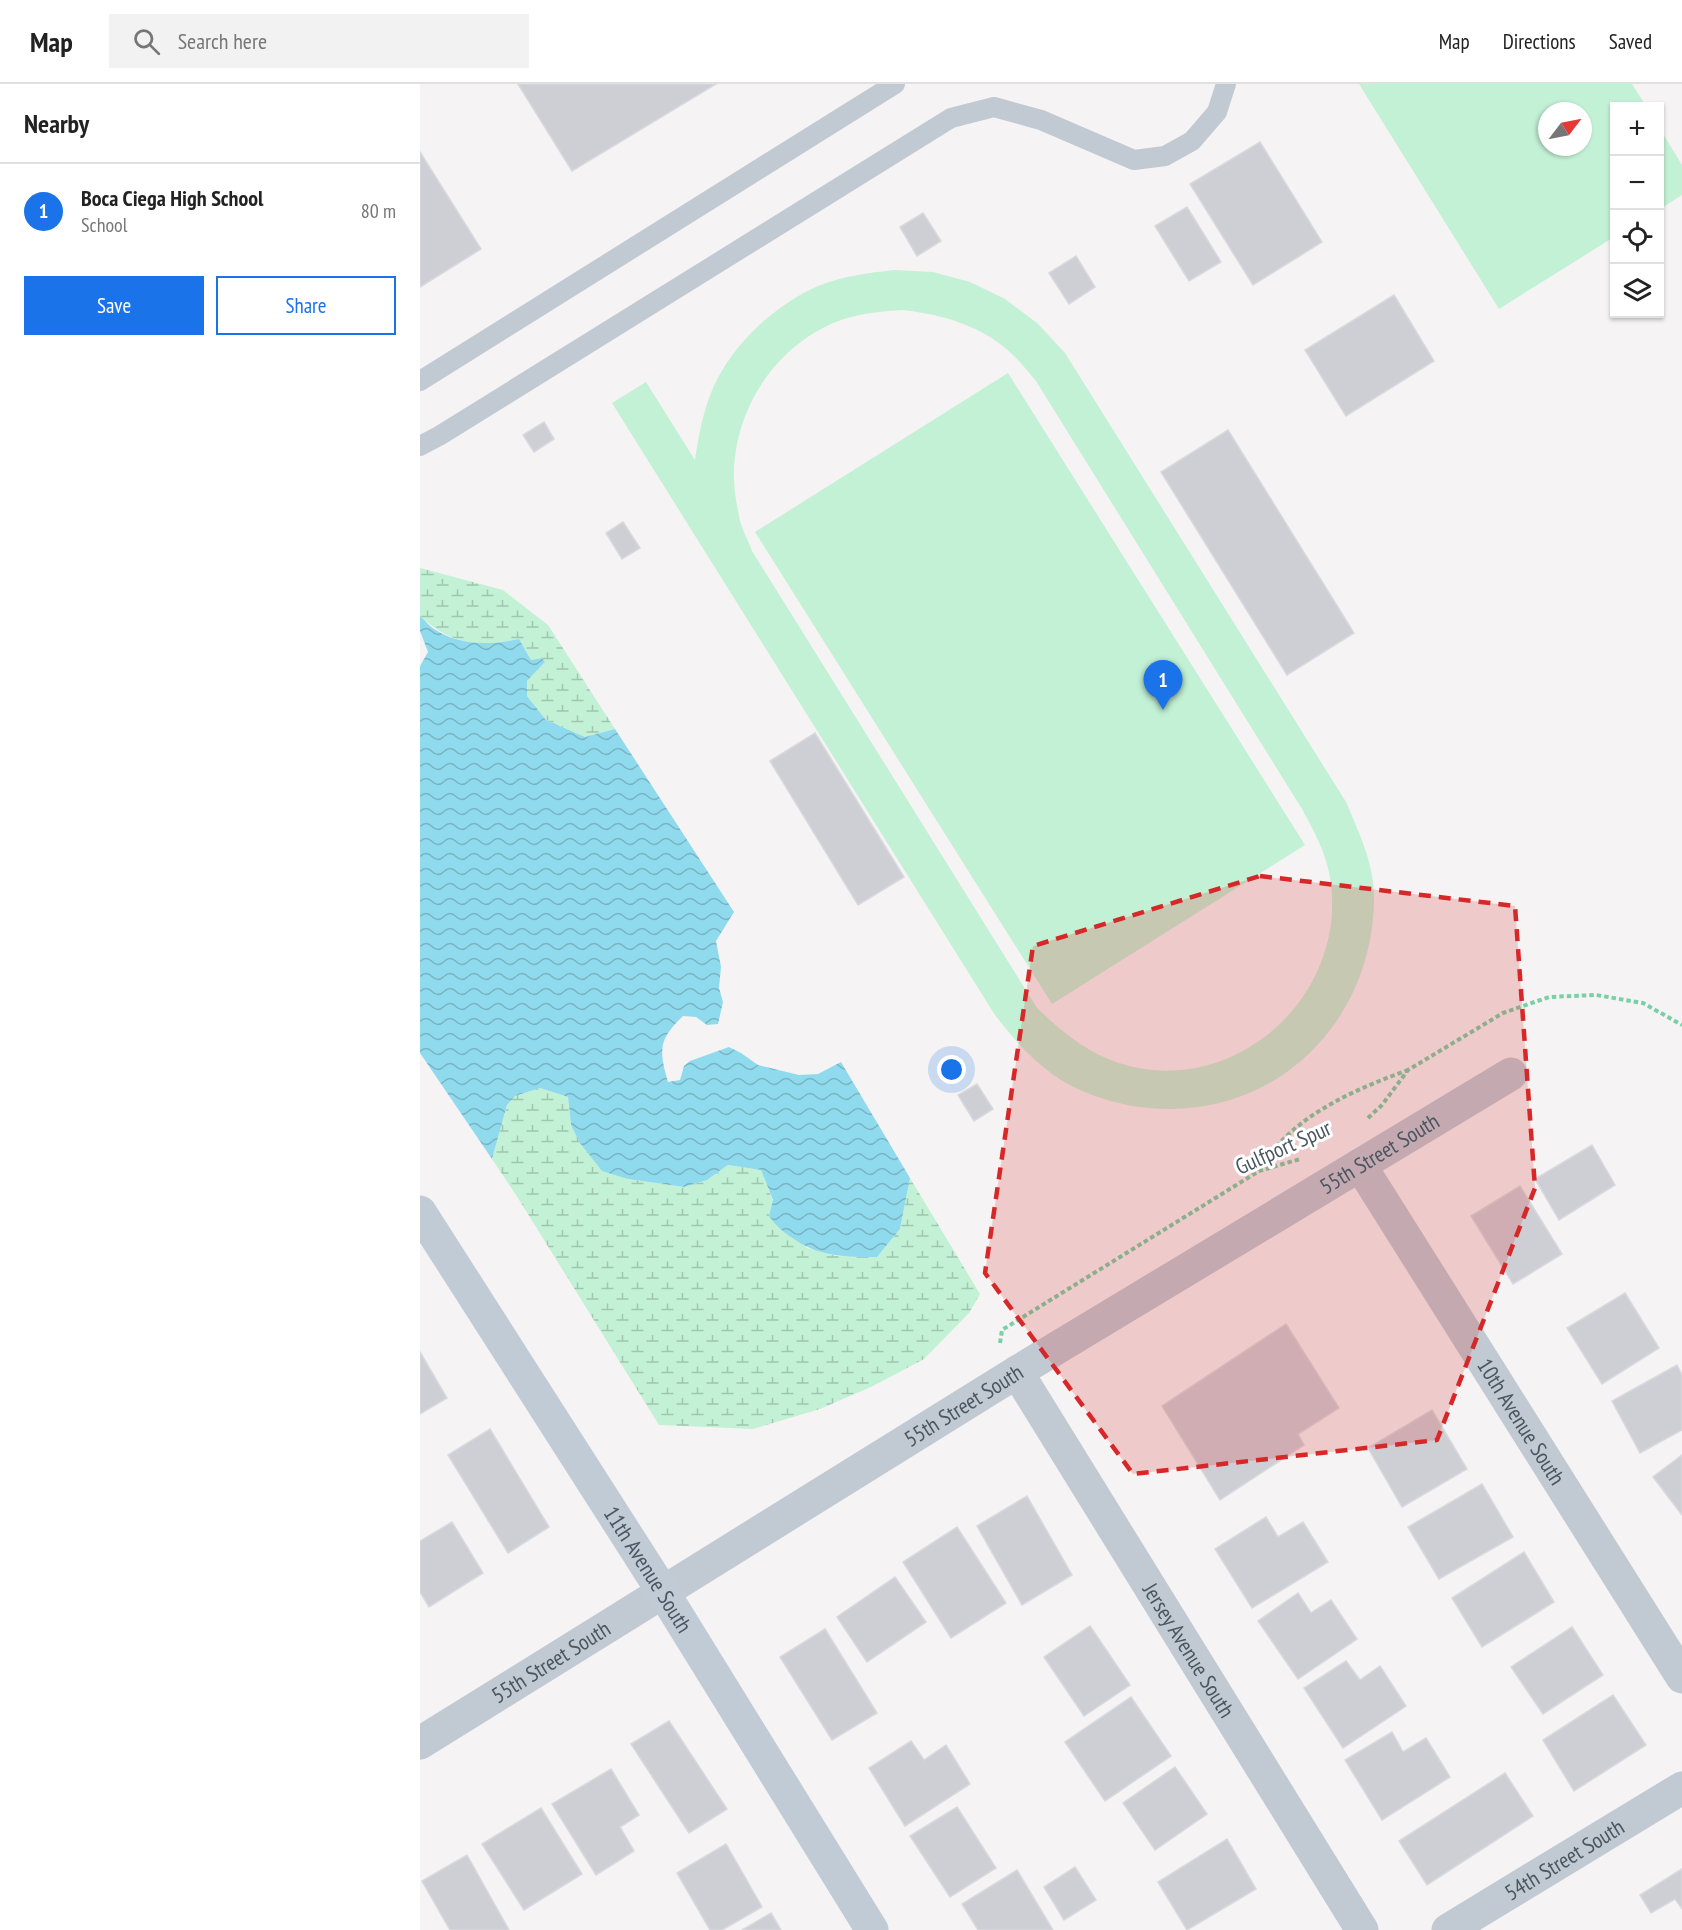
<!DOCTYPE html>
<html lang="en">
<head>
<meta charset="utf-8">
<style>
	:root { --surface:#fff; --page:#f2f2f2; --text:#222; --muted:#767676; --line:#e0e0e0; --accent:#1a73e8 }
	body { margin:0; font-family:"PT Sans Narrow",sans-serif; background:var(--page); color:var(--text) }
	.controls { position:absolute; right:18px; top:18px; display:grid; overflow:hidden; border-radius:0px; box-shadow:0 2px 4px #0004 }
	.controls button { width:54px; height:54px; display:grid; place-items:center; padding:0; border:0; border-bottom:2px solid var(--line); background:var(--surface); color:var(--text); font:30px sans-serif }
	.compass { position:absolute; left:1118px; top:18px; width:54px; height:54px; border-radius:50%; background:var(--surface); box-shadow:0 2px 4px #0004; rotate:58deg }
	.you { position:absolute; left:532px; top:986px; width:21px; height:21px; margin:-15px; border:4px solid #fff; border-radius:50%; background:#1a73e8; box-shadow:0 0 0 9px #1a73e833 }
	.badge { display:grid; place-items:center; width:39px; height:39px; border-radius:50%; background:var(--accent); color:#fff; font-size:20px; font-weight:700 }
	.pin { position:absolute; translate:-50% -50px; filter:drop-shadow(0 2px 3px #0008) }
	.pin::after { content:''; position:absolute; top:32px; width:21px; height:18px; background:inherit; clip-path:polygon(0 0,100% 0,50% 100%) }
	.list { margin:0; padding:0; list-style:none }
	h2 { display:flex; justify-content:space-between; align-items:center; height:78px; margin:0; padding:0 24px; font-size:26px }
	h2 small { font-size:20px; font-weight:400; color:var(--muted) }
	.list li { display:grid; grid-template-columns:39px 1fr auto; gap:18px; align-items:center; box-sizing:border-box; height:96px; padding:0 24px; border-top:2px solid var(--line) }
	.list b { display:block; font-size:22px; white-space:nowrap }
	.list p { margin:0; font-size:20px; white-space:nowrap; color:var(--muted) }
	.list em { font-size:20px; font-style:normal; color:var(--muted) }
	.actions { display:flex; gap:12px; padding:18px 24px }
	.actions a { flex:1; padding:14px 0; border:2px solid var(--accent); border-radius:0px; text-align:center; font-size:21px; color:var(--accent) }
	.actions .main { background:var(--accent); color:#fff }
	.icon { flex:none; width:33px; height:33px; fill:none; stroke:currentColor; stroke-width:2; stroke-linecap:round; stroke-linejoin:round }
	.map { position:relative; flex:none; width:1262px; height:1846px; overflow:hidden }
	header { display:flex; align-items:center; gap:36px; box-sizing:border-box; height:84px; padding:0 30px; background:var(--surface); border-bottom:2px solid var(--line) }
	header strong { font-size:28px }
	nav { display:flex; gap:33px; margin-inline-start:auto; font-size:21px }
	.search { width:420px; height:54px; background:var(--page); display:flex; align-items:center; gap:15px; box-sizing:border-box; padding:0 21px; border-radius:0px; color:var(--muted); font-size:22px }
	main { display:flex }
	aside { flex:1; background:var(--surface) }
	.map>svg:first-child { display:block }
	.wetland { fill:url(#wetland-marsh) }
	.park { fill:#c3f1d5; fill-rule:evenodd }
	.water { fill:url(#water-waves) }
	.building { fill:#cdcfd5; stroke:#d7d9de; stroke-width:1.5 }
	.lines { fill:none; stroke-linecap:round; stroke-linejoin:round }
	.path { stroke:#7ad0a6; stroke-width:4; stroke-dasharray:4.5 3; stroke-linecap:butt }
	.lane { stroke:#c1cad2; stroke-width:20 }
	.street { stroke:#c1cad2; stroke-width:33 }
	.secondary { stroke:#c1cbd6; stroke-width:33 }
	.marked { fill:#d62828; fill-opacity:0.2; stroke:#d62828; stroke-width:4.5; stroke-dasharray:12 8; stroke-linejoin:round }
	.labels { text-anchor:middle; stroke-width:6; stroke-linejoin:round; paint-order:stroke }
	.street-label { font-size:22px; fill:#4a5661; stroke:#fff }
</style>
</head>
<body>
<header>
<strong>Map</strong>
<div class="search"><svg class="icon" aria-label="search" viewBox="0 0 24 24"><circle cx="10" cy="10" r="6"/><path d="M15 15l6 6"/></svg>Search here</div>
<nav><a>Map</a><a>Directions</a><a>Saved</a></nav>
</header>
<main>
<aside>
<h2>Nearby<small></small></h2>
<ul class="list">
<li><span class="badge">1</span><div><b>Boca Ciega High School</b><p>School</p></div><em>80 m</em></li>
</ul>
<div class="actions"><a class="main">Save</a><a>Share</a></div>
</aside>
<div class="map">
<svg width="1262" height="1846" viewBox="0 0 1262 1846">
	<defs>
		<pattern id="wetland-marsh" width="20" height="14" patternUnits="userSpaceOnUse" patternTransform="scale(1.5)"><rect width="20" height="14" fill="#c3f1d5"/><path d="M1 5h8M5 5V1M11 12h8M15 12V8" fill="none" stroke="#a0c6b0"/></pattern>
		<pattern id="water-waves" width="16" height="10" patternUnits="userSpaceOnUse" patternTransform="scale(1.5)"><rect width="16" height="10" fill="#90daee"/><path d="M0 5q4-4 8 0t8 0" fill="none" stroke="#78b4c4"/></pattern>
	</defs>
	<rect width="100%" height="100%" fill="#f5f3f3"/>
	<g class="wetland">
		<path d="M0 484 83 506 128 541 195 645 165 653 126 636 107 612V597L125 578 122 574 111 576 99 555C59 563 31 561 0 532Z"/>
		<polygon points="120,1004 148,1013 151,1041 208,1095 264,1103 287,1096 308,1081 341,1086 353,1117 349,1132 387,1164 416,1172 457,1173 480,1145 490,1094 560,1210 549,1229 504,1275 453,1302 400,1325 333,1345 239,1341 98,1114 72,1075 87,1021 95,1012"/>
	</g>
	<g class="park">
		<path d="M939 0H1212L1226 22H1194V153L1079 225ZM1127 27H1163V63H1127Z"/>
		<polygon points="1240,45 1262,81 1262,111 1240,125"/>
		<path d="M474 186 513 188 550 198 585 215 617 239 645 269 926 718C939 749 954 779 954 813 954 938 855 1036 729 1024 695 1021 659 1009 632 990 609 973 592 953 575 931L192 319 226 298 275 376C278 355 282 334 289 314 307 265 351 223 398 202 423 192 448 189 474 186ZM483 226C524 231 564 242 594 272 602 280 609 289 616 297L882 725C893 745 904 765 909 788 933 907 817 1017 699 979 666 968 642 948 617 924L332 467C328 456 321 444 319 432 315 413 312 392 315 373 322 311 365 255 424 235 443 229 463 227 483 226Z"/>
		<polygon points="588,289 885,761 632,920 335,448"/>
	</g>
	<path class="water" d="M0 532C5 536 9 542 14 545 40 562 70 561 99 555L111 576 122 574 125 578 107 597V612L126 636 165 653 195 645 314 828 296 857 301 883 299 904 303 918 298 940 287 941 276 933 263 932C238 956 239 966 248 998L260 996 264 982 270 977 309 963 321 969 338 981 379 991 398 990 421 978 490 1094 480 1145 457 1173C426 1173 399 1173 374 1155 363 1148 356 1142 349 1132L353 1116 341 1086 308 1081 287 1096 264 1103 208 1095 182 1087 160 1059 151 1041 148 1013 120 1004 95 1012 87 1021 72 1075 0 969V582L8 568 0 547Z"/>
	<g class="building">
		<polygon points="98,0 296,0 152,87"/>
		<polygon points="840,58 902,158 833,201 770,100"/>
		<polygon points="0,68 61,165 0,203"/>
		<polygon points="767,123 801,178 769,197 735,142"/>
		<polygon points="503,129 521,157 497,172 480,143"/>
		<polygon points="656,172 675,203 649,220 629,189"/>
		<polygon points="974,211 1014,277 926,332 885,266"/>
		<polygon points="124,338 134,355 114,368 103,351"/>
		<polygon points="808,346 934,549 867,591 741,388"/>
		<polygon points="203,438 220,464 202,475 186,449"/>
		<polygon points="395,649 484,793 438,821 350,677"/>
		<polygon points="557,1000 573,1025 554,1037 538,1011"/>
		<polygon points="1172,1061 1195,1101 1139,1136 1115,1095"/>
		<polygon points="1100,1102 1142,1170 1093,1200 1051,1132"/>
		<polygon points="1205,1209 1239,1264 1182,1300 1147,1244"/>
		<polygon points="866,1240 919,1324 878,1350 884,1361 800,1416 742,1322"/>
		<polygon points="0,1268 27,1314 0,1330"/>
		<polygon points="1257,1281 1262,1291 1262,1346 1220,1369 1192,1317"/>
		<polygon points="1012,1326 1047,1385 982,1423 948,1364"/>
		<polygon points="70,1345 129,1443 88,1469 28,1371"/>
		<polygon points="1262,1371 1262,1431 1233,1393"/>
		<polygon points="1062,1400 1093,1453 1019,1495 988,1443"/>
		<polygon points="607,1412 652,1491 602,1521 557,1442"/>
		<polygon points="846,1433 858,1453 883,1438 908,1478 832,1524 795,1465"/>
		<polygon points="32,1438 63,1489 9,1523 0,1508 0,1457"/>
		<polygon points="537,1443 586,1519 531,1554 483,1478"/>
		<polygon points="1104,1468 1134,1518 1062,1563 1032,1514"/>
		<polygon points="475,1493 506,1538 447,1578 417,1533"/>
		<polygon points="878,1509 891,1529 911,1516 937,1555 878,1595 838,1537"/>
		<polygon points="670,1542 710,1601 664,1632 624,1573"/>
		<polygon points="1152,1543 1183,1591 1123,1630 1091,1583"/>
		<polygon points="405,1545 457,1629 412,1656 360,1573"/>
		<polygon points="926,1577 940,1596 960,1582 986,1622 923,1664 884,1604"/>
		<polygon points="1193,1611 1226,1661 1154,1707 1123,1656"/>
		<polygon points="711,1613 751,1672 685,1717 645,1658"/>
		<polygon points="249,1637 307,1725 269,1749 211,1660"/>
		<polygon points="972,1648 983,1668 1006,1654 1030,1693 962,1736 925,1676"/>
		<polygon points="491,1657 504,1676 526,1661 550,1700 485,1742 449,1684"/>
		<polygon points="755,1683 787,1730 735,1766 703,1719"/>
		<polygon points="191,1685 219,1731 200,1743 214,1767 176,1791 132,1720"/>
		<polygon points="1085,1689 1113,1732 1007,1801 979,1757"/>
		<polygon points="537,1723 576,1784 530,1813 490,1752"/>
		<polygon points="121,1724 162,1790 104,1826 62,1760"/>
		<polygon points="807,1755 836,1805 767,1846 738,1798"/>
		<polygon points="306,1760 342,1823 302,1846 290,1846 257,1789"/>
		<polygon points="47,1771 89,1846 30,1846 2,1797"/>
		<polygon points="655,1783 676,1816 644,1836 624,1803"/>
		<polygon points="1262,1785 1262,1825 1255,1815 1231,1829 1220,1811"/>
		<polygon points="597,1786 633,1846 558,1846 542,1820"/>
		<polygon points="351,1829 361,1846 322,1846"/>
	</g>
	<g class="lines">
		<g class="path">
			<polyline points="948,1034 962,1021 988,986 1083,929 1129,913 1176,911 1223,919 1262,941"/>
			<path d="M839 1087C870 1033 931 1007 988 986"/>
			<polyline points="580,1259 582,1246 839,1087 880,1075"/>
		</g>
		<g class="lane">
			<polyline points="0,297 475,0"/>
			<polyline points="0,362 19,352 531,34 574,23 621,36 714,76 745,72 772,57 797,28 806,0"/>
		</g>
		<g class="street">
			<path id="s1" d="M940 1081 1262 1593"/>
			<path id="s2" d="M597 1288 942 1846"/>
			<path id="s3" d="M0 1659 597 1288 1091 990"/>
			<path id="s4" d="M1028 1846 1262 1704"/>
		</g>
		<path class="secondary" id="s5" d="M0 1128 243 1508 452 1846"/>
	</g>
	<path class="marked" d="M840 792 1095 822 1115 1104 1017 1356 713 1390 565 1189 613 862Z"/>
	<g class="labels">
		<g class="street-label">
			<text transform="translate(863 1063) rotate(-24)" y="8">Gulfport Spur</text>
			<text dy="8" stroke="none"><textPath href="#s3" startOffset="1126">55th Street South</textPath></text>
			<text dy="8" stroke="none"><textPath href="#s3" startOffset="640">55th Street South</textPath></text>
			<text dy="8" stroke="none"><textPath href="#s1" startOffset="303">10th Avenue South</textPath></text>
			<text dy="8" stroke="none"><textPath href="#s5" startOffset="424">11th Avenue South</textPath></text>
			<text dy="8" stroke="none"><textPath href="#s2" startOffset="327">Jersey Avenue South</textPath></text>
			<text dy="8" stroke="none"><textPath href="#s3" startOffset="154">55th Street South</textPath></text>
			<text dy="8" stroke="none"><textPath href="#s4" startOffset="136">54th Street South</textPath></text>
		</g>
	</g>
</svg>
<div class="controls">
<button>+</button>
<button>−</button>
<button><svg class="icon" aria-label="locate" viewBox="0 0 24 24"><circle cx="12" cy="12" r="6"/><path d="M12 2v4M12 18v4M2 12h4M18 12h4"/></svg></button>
<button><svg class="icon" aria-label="layers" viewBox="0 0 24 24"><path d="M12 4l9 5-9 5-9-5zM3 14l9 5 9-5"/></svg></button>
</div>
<svg class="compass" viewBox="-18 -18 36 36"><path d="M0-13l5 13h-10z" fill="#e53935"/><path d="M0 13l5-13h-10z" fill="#767676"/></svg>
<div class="you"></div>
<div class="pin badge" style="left:743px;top:626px">1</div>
</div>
</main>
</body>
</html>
